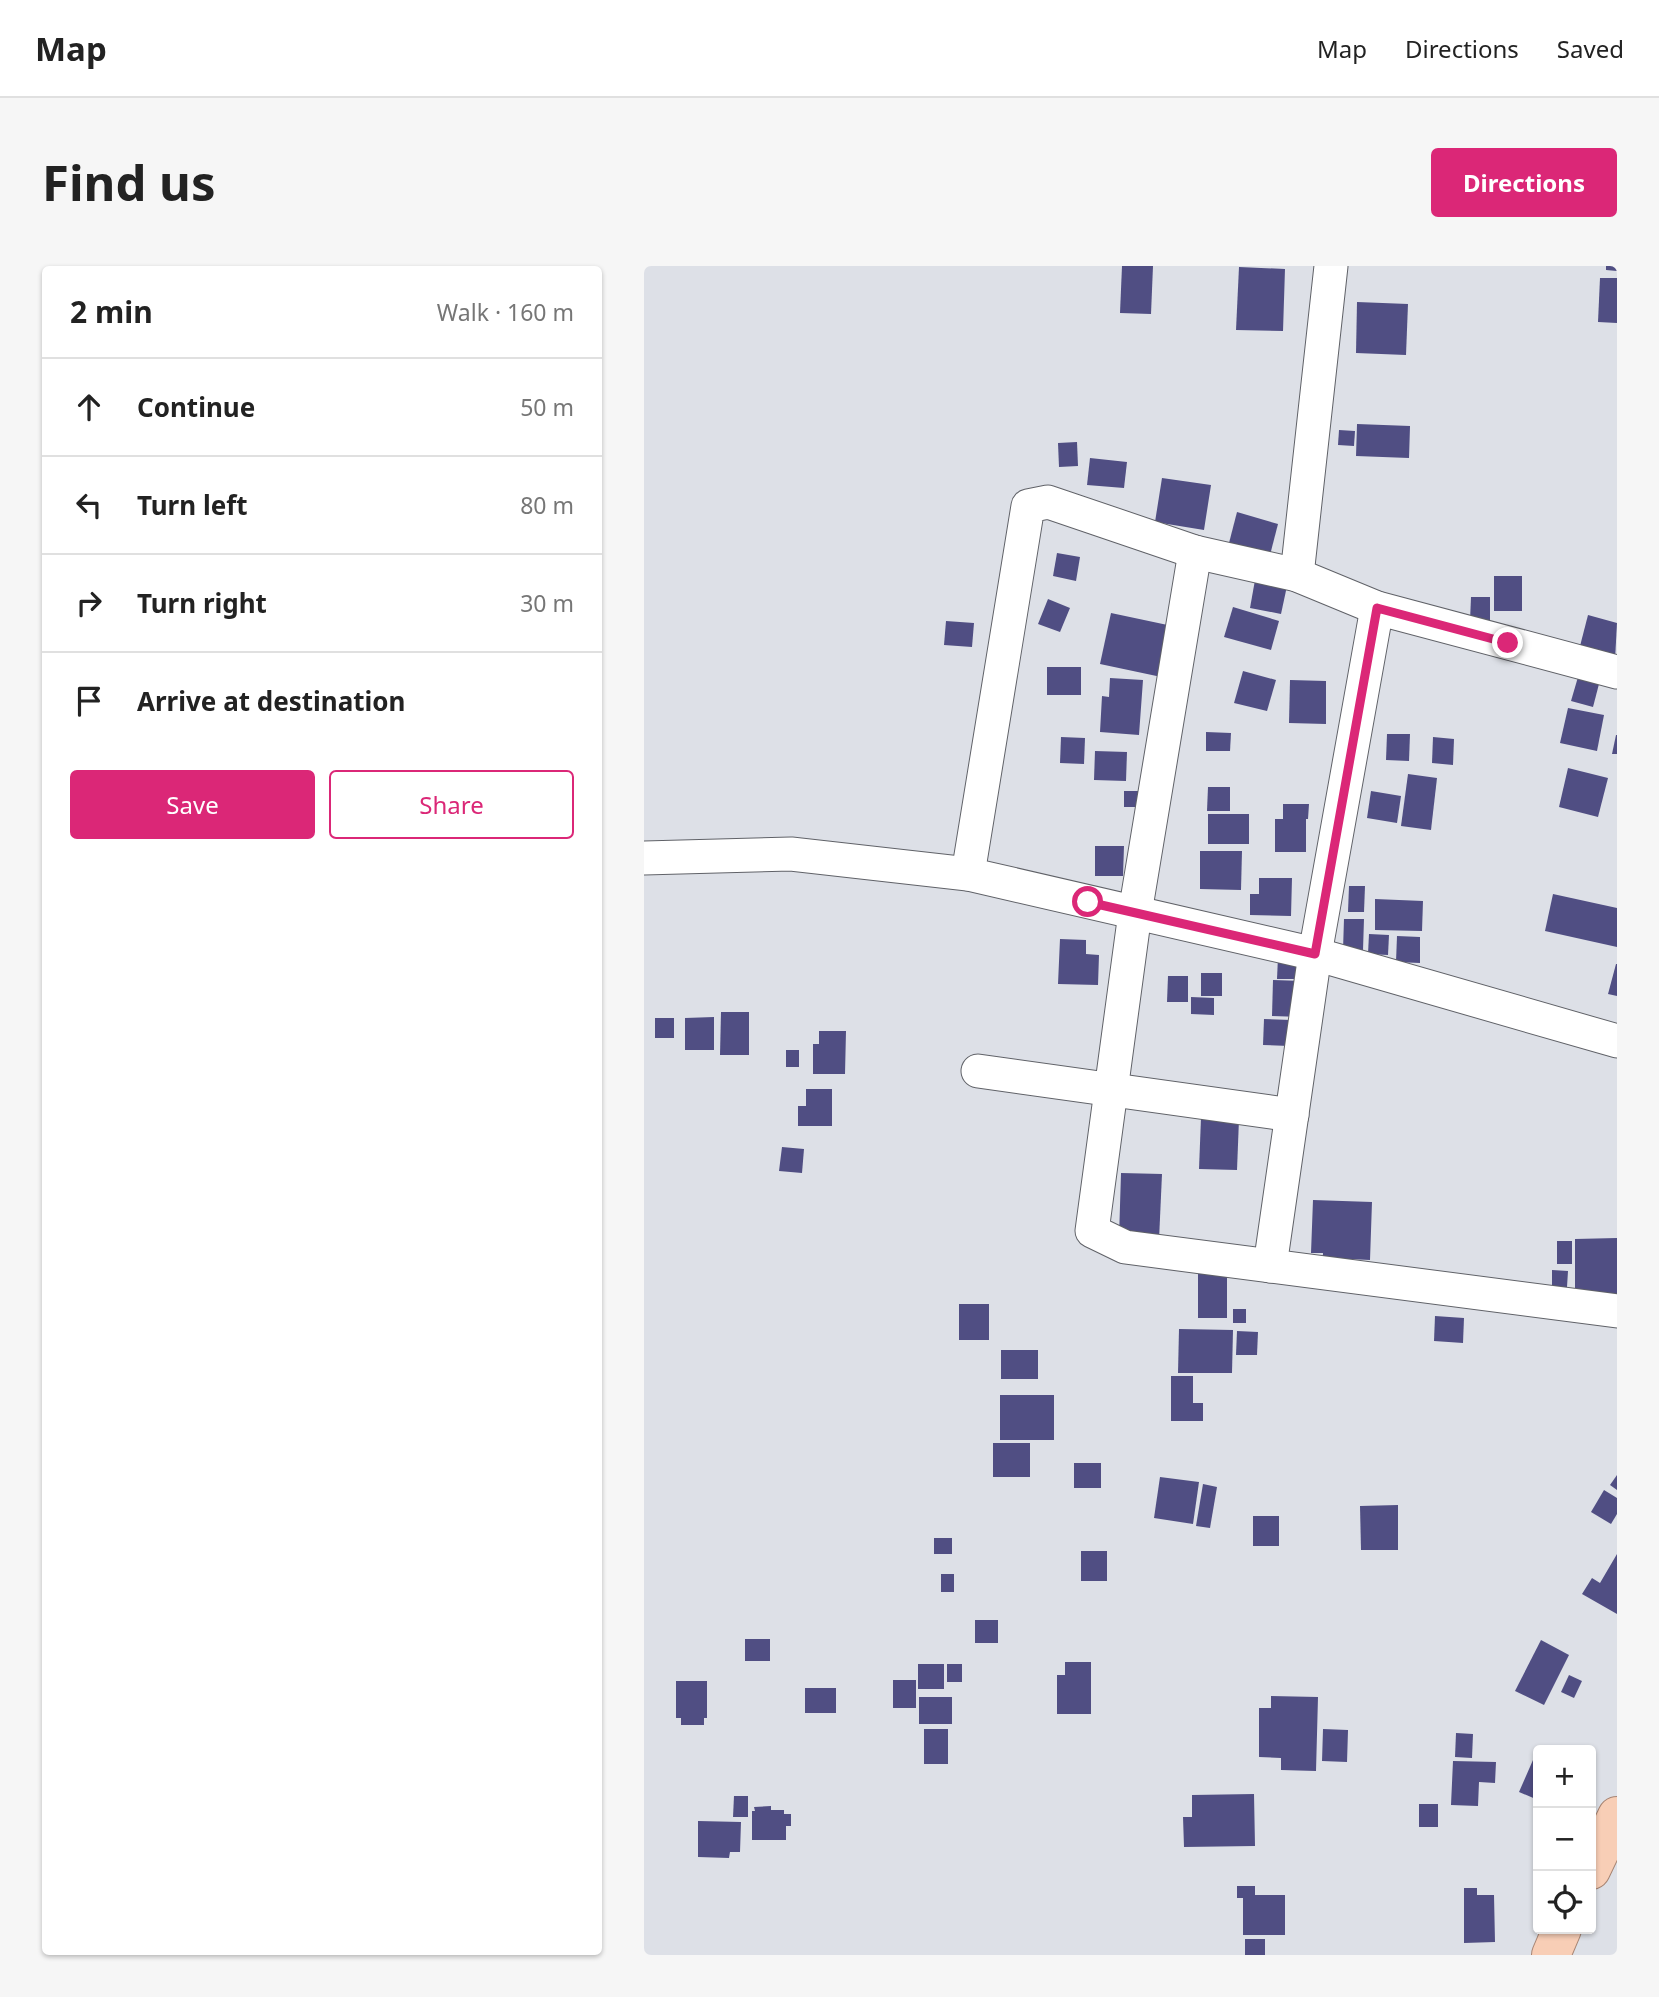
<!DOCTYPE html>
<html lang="en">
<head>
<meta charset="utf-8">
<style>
	:root { --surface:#fff; --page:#f6f6f6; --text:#222; --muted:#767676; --line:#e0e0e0; --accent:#db2777 }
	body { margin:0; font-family:"Noto Sans",sans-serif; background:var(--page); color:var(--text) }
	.controls { position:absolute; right:21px; bottom:21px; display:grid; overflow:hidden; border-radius:7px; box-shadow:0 2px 5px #0004 }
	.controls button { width:63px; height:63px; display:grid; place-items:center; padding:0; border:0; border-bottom:2px solid var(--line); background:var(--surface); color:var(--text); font:35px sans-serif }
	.stop { position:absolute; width:21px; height:21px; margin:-16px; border:5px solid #db2777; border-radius:50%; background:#fff }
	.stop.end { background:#db2777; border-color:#fff; box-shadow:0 2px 7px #0008 }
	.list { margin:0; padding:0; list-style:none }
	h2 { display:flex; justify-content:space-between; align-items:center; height:91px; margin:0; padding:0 28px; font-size:30px }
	h2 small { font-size:23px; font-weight:400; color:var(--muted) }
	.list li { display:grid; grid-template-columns:46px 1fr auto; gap:21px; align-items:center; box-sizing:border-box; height:98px; padding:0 28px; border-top:2px solid var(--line) }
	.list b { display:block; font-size:26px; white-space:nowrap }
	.list em { font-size:23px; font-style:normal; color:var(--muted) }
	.actions { display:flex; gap:14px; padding:21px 28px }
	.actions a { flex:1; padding:16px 0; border:2px solid var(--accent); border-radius:7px; text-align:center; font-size:24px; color:var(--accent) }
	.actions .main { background:var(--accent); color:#fff }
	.icon { flex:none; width:38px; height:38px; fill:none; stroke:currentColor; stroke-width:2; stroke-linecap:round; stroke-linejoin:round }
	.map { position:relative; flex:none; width:973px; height:1689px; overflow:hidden; border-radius:7px }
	header { display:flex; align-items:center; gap:42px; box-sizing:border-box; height:98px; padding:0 35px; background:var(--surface); border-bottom:2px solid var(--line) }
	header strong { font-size:33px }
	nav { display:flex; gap:38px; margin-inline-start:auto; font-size:24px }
	.intro { display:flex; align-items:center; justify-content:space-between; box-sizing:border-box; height:168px; padding:0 42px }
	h1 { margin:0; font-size:49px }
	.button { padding:18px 32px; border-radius:7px; background:var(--accent); color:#fff; font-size:24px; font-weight:700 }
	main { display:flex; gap:42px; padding:0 42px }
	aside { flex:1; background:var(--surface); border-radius:7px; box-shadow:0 2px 5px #0004 }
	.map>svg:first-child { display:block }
	.building { fill:#504e83 }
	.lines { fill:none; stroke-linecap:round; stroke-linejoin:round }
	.minor-casing { stroke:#606268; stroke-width:35 }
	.trunk-casing { stroke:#a78472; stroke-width:40 }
	.minor { stroke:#fff; stroke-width:33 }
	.trunk { stroke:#f8ceb6; stroke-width:38 }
	.route { stroke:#db2777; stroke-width:9 }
</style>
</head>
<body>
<header>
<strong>Map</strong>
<nav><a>Map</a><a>Directions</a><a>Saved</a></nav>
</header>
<div class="intro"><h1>Find us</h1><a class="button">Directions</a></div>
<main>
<aside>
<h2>2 min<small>Walk · 160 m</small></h2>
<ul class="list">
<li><svg class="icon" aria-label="ahead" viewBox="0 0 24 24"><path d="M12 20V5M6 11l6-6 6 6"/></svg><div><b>Continue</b></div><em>50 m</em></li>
<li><svg class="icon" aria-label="left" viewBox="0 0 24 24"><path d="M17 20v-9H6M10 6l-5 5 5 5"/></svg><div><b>Turn left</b></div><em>80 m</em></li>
<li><svg class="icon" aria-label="right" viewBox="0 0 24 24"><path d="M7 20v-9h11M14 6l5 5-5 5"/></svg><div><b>Turn right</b></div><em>30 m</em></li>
<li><svg class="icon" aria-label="arrive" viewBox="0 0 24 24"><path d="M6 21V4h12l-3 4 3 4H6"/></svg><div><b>Arrive at destination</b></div></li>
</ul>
<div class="actions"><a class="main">Save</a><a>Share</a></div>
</aside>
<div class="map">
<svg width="973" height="1689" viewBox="0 0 973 1689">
	<rect width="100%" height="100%" fill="#dde0e7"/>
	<g class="building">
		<polygon points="478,0 509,0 507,48 476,47"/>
		<polygon points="962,0 973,0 973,5 962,4"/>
		<polygon points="595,1 641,3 639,65 592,64"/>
		<polygon points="956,12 973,12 973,57 954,56"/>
		<polygon points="713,36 764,38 762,89 712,87"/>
		<polygon points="713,158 766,160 765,192 712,190"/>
		<polygon points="695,164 711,165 710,180 694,179"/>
		<polygon points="433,176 434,200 415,201 414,177"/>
		<polygon points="446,192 483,196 480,222 443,219"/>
		<polygon points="518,212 567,219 560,264 511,256"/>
		<polygon points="593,246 634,258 626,289 585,277"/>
		<polygon points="413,287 436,291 432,315 409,310"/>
		<rect x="850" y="310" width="28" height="35"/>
		<polygon points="611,314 643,320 637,348 606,342"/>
		<polygon points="827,331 846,331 846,355 826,355"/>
		<polygon points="404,333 426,342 416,366 394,358"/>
		<polygon points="589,341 635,355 627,384 580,371"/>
		<polygon points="467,347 533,361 522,412 456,398"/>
		<polygon points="944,349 973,357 971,394 935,384"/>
		<polygon points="302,355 330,357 328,381 300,379"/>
		<rect x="403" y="401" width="34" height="28"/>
		<polygon points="599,405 632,414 623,445 590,437"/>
		<polygon points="934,411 955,418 949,441 927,435"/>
		<polygon points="466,412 499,414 495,469 456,466 458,430 465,431"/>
		<polygon points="646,414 682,415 682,458 645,457"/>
		<polygon points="924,442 960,449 953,485 916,477"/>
		<polygon points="562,466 587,467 586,485 562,485"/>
		<polygon points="743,468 766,468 765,495 742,494"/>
		<polygon points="972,469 973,469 973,488 968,488"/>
		<polygon points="417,471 441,472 440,498 416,497"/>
		<polygon points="789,471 810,473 809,499 788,497"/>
		<polygon points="451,485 483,486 482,515 450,514"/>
		<polygon points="924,502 964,512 954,551 915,541"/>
		<polygon points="764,508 793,512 787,564 757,560"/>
		<polygon points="564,521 586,521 586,545 563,545"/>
		<rect x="480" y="525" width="20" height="16"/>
		<polygon points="727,525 757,530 753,557 723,552"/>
		<polygon points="639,538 665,538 664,553 662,553 662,586 631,586 631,553 639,553"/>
		<rect x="564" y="548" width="41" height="30"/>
		<polygon points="451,580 480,580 479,610 451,610"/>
		<polygon points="556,585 598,585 597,624 556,623"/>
		<polygon points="615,612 648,612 647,650 606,649 606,628 615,628"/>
		<polygon points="705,620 721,620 720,646 704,646"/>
		<polygon points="909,628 973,642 973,681 901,665"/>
		<polygon points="731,633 779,635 778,665 731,664"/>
		<polygon points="700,653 720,653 719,684 699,684"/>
		<polygon points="725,668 745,669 744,689 724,688"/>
		<polygon points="753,670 776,671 776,697 752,696"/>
		<polygon points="416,673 442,674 442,688 455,689 454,719 414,718"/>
		<polygon points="634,691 656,691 655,713 633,713"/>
		<polygon points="972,698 973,698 973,730 964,728"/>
		<rect x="557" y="707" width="21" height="23"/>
		<polygon points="524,710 544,710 544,736 523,736"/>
		<polygon points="629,714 659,715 658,751 628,750"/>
		<polygon points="547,731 570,732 570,749 547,748"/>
		<polygon points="77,746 105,746 105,789 76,789"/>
		<polygon points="70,751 70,784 41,784 41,752"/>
		<rect x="11" y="752" width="19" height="20"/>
		<polygon points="620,753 647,754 645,780 619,779"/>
		<polygon points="175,765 202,765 201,808 169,808 169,778 175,778"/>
		<rect x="142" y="784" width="13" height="17"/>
		<polygon points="162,823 188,823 188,860 154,860 154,840 162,840"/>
		<polygon points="557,852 595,853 593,904 555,903"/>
		<polygon points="138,881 160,883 158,907 135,905"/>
		<polygon points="477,907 518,908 515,974 475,972"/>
		<polygon points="669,934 728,936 726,994 705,993 705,1004 678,1003 679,987 667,987"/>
		<polygon points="973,972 973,1033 931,1033 931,973"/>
		<rect x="913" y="975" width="15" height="23"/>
		<rect x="554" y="1004" width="29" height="48"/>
		<polygon points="908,1004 924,1005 923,1021 908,1021"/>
		<rect x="315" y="1038" width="30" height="36"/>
		<rect x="589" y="1043" width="13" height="14"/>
		<polygon points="791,1050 820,1052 819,1077 790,1075"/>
		<polygon points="535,1063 589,1064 588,1107 534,1107"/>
		<polygon points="593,1065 614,1066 613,1089 592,1089"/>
		<rect x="357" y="1084" width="37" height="29"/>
		<polygon points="527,1110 549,1110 549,1137 559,1137 559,1155 527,1155"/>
		<rect x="356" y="1129" width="54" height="45"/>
		<rect x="349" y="1177" width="37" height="34"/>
		<rect x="430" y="1197" width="27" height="25"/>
		<polygon points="973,1209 973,1224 966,1219"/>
		<polygon points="516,1211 555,1216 549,1258 510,1252"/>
		<polygon points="559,1218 573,1221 566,1262 552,1260"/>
		<polygon points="960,1224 973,1232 973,1248 967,1258 947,1246"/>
		<polygon points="754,1239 754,1284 717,1284 716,1240"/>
		<rect x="609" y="1250" width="26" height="30"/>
		<rect x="290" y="1272" width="18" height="16"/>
		<rect x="437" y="1285" width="26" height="30"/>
		<polygon points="973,1288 973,1348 938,1328 948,1312 956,1317"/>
		<rect x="297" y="1308" width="13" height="18"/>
		<rect x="331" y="1354" width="23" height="23"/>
		<rect x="101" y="1373" width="25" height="22"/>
		<polygon points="897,1374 925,1389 900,1439 871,1425"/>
		<polygon points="421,1396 447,1396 447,1448 413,1448 413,1409 421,1409"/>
		<rect x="274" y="1398" width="26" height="25"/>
		<rect x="303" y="1398" width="15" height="18"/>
		<polygon points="925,1409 938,1415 930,1432 917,1426"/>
		<rect x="249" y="1414" width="23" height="28"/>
		<polygon points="32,1415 63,1415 63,1452 60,1452 60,1459 37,1459 37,1452 32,1452"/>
		<rect x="161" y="1422" width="31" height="25"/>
		<polygon points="627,1430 674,1431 672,1505 637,1504 637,1492 615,1491 615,1442 627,1442"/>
		<rect x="275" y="1431" width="33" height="27"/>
		<rect x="280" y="1463" width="24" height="35"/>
		<polygon points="679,1463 704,1464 703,1496 678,1495"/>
		<polygon points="812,1467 829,1468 828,1492 811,1491"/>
		<polygon points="889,1494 894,1496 894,1534 875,1526"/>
		<polygon points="809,1495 852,1496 851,1517 835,1516 834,1540 807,1539"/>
		<polygon points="610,1528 611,1580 540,1581 539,1551 548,1551 548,1529"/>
		<polygon points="90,1530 104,1530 104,1551 89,1551"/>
		<rect x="775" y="1538" width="19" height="23"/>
		<polygon points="127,1540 127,1544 140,1544 140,1548 147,1548 147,1560 142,1560 142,1574 108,1574 108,1545 111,1545 110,1541"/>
		<polygon points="54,1555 97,1556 96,1586 86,1586 85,1592 54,1591"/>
		<polygon points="593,1620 611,1620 611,1629 641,1629 641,1669 599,1669 599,1632 593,1632"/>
		<polygon points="820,1622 833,1622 833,1629 850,1629 851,1676 820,1677"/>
		<rect x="601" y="1673" width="20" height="16"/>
	</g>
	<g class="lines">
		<defs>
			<g id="minor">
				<polyline points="551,286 491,647 448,965 481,981 973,1045"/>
				<polyline points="653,309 687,0"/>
				<polyline points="0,592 147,588 324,608 671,688 973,775"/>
				<polyline points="324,608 384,240 404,236 551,286 653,309 733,342 973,406"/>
				<polyline points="334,805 648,849"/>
				<polyline points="626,1000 671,688 733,342"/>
			</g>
			<g id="trunk">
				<polyline points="947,1604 973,1550"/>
				<polyline points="907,1689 918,1663"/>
			</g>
		</defs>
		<use href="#minor" class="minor-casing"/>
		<use href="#trunk" class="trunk-casing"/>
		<use href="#minor" class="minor"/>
		<use href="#trunk" class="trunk"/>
	</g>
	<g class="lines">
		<polyline class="route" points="444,636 671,688 733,342 864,377"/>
	</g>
</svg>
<div class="controls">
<button>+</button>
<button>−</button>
<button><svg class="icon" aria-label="locate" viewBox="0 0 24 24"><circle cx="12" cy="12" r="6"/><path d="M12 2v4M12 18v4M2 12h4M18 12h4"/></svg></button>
</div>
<div class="stop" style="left:444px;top:636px"></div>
<div class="stop end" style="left:864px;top:377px"></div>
</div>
</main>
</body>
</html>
